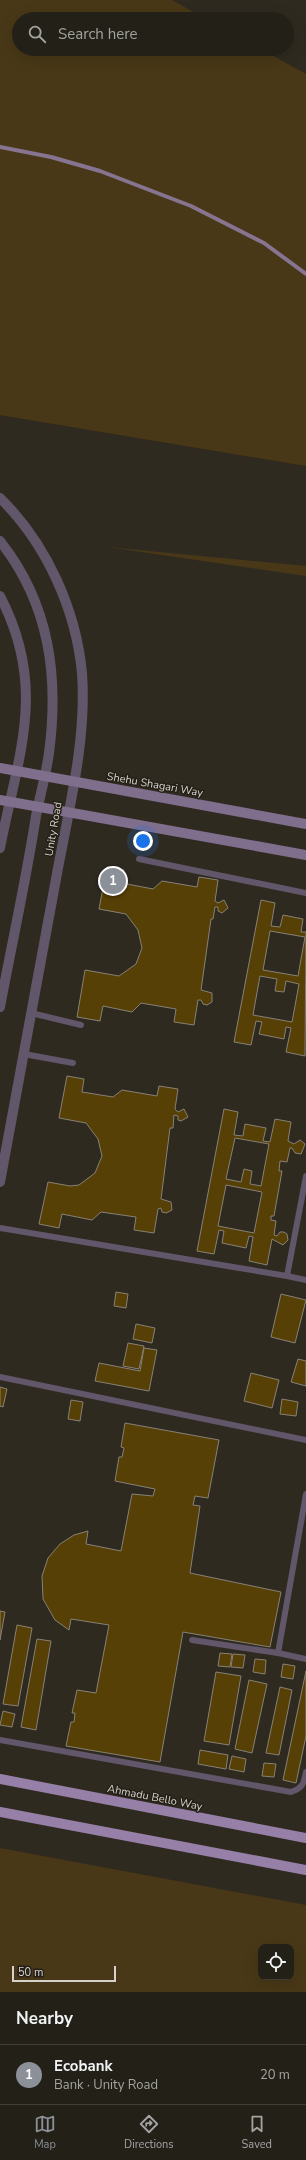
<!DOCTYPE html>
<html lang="en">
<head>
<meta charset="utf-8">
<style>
	:root { --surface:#232018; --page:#2f2d25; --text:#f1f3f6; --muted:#a3a3a2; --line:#403e37; --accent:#8c9099 }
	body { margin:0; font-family:"Nunito Sans",sans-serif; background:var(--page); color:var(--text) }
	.controls { position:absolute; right:12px; bottom:12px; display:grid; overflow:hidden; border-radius:8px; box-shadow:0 4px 16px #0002 }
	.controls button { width:36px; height:36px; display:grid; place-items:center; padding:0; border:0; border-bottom:1px solid var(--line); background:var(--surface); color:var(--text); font:20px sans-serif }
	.scale { position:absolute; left:12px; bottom:10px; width:104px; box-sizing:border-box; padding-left:4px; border:2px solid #d5d2cc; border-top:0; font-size:11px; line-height:14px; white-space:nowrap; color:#d5d2cc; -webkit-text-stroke:3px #252017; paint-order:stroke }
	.you { position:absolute; left:143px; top:841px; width:14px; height:14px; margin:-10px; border:3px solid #fff; border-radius:50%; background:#1a73e8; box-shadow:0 0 0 6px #1a73e833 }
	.badge { display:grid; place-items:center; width:26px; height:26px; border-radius:50%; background:var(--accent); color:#fff; font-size:13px; font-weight:700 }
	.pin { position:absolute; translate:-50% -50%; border:2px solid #fff; box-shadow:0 1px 4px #0006 }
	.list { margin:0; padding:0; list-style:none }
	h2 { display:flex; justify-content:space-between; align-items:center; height:52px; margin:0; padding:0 16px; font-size:17px }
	h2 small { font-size:13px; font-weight:400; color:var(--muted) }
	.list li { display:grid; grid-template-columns:26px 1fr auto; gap:12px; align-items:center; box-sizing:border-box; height:60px; padding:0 16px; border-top:1px solid var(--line) }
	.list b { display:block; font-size:15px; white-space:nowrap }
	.list p { margin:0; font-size:13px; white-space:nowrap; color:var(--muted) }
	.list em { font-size:13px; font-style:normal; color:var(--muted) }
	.icon { flex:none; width:22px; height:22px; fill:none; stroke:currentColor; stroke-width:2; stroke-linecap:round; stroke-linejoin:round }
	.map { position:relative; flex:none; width:306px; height:1992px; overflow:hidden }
	.search { position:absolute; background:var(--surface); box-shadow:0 4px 16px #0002; left:12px; right:12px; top:12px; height:44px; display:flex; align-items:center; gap:10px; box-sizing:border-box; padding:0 14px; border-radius:22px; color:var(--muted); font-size:15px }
	.sheet { height:112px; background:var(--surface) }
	nav { display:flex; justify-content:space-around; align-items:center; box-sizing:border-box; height:56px; border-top:1px solid var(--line); background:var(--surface); font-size:11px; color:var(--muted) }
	nav a { display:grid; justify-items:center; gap:2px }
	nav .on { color:var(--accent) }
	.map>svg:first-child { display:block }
	.green { fill:#483817; fill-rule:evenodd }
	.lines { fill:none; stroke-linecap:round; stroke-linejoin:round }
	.stream { stroke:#877491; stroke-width:4 }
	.building { fill:#574006; stroke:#878176; fill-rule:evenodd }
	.service { stroke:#61566a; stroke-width:6 }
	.minor { stroke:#61566a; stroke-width:10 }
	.tertiary { stroke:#61566a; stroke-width:10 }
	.secondary { stroke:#806e8d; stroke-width:10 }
	.primary { stroke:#9780a8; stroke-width:10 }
	.labels { text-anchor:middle; stroke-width:3; stroke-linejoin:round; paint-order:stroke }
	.street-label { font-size:11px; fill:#d5d2cc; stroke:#252017 }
</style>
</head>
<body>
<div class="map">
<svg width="306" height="1992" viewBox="0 0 306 1992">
	<rect width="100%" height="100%" fill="#2f2a20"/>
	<g class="green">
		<polygon points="0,0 172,0 206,19 19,19 19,49 261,49 306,74 306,466 0,415"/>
		<polygon points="107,547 306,566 306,576"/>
		<path d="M0 1848 306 1905V1992H0ZM261 1947H291V1977H261Z"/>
	</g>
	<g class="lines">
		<polyline class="stream" points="0,147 51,157 100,171 191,206 264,243 306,274"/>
	</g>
	<g class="building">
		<polygon points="107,867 124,870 122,883 153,889 162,881 197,887 199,877 218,880 215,901 218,903 224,900 228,908 222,913 218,911 218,907 215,907 213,919 211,919 201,990 212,993 212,1002 207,1005 203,1004 201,1000 198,1000 194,1025 174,1022 176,1009 141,1003 132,1012 103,1006 100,1021 77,1017 85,970 119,976 136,964 142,948 138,930 126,914 99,909"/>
		<path d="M261 900 275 903 271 926 280 927 283 915 303 919 301 932H306L305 1056 286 1052 291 1028 286 1027 284 1039 259 1034 262 1022 256 1021 251 1045 234 1042ZM270 931 305 937 298 976 263 970ZM260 976 277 979 275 991 284 992 286 981 299 984 292 1022 253 1015Z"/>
		<polygon points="67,1076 84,1079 82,1092 113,1097 122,1090 157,1096 159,1086 178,1089 175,1109 178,1112 184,1109 188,1117 181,1121 178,1120 178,1116 174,1115 173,1128 170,1128 161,1199 171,1202 172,1210 166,1213 162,1212 161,1208 158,1209 154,1233 134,1230 136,1217 101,1212 92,1220 62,1214 59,1228 39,1224 48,1182 70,1186 79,1185 95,1173 102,1156 98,1139 86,1123 59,1118"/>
		<path d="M224 1109 238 1112 234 1135 243 1136 245 1124 266 1128 263 1141 270 1142 275 1119 291 1122 288 1141 294 1144 300 1140 305 1144 301 1154 295 1153 292 1148H290L287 1162 280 1161 279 1171H282L274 1216H271V1220L276 1221 274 1235 277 1236 280 1232H284L287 1234 288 1240 283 1245 272 1239 267 1265 249 1261 253 1237 249 1236 246 1248 222 1243 224 1231 219 1230 214 1254 197 1251ZM235 1138 269 1144 261 1186 250 1184 252 1171 244 1169 241 1182 226 1179ZM226 1185 262 1192 254 1233 218 1226Z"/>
		<polygon points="116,1292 128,1294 126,1308 114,1306"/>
		<polygon points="281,1294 306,1300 295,1343 271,1337"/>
		<polygon points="136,1324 155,1328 152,1343 133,1339"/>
		<polygon points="128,1343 144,1346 139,1369 123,1366"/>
		<polygon points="144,1348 157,1350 149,1391 95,1381 99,1363 140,1371"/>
		<polygon points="298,1359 306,1361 306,1386 291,1382"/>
		<polygon points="251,1373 279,1380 272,1408 244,1401"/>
		<polygon points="0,1387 7,1389 3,1407 0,1406"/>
		<polygon points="282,1399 298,1402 296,1416 280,1414"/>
		<polygon points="71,1400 83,1402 80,1421 68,1419"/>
		<polygon points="125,1423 219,1440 208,1498 195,1496 193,1505 200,1506 190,1573 281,1592 270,1647 183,1632 160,1762 66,1746 71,1722 74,1722 75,1713 72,1713 77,1690 96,1693 109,1625 71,1619 69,1630 55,1620 43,1599 42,1576 48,1558 60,1544 74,1535 88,1531 86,1544 121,1551 132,1494 153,1496 155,1489 115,1481 119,1457 122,1457 124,1448 121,1447"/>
		<polygon points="0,1611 5,1612 0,1640"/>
		<polygon points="17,1625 32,1628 18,1706 3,1704"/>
		<polygon points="37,1639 51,1641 36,1730 21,1727"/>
		<polygon points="220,1653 232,1654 230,1667 218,1666"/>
		<polygon points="233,1654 245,1655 243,1668 231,1667"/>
		<polygon points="255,1659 266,1660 265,1674 253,1672"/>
		<polygon points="283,1664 295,1666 293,1679 281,1677"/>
		<polygon points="306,1671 306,1736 296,1783 283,1780"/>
		<polygon points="216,1672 241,1676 229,1745 204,1741"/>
		<polygon points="249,1680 267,1684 252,1753 235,1749"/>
		<polygon points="280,1687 292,1690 279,1755 266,1753"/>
		<polygon points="3,1711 15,1714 12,1727 0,1725"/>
		<polygon points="200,1750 228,1755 226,1769 198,1764"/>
		<polygon points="232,1756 246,1759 244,1772 229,1769"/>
		<polygon points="264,1763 276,1764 274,1777 262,1776"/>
	</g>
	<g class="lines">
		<g class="service">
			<polyline points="139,859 306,893"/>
			<polyline points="31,1013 81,1025"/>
			<polyline points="24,1054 73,1063"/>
			<polyline points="306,1176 287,1276 306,1280"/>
			<polyline points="0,1228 287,1276"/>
			<polyline points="0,1377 306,1440"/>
			<polyline points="192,1640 278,1653 306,1494"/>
			<polyline points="278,1653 306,1659"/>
			<path d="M0 1740 291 1792C303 1788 304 1783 306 1772"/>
		</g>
		<path class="minor" d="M0 541C50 604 59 677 49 753 46 775 40 795 36 816 26 880 12 943 0 1007"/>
		<g class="tertiary">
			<path d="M0 498C46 543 76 609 82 673 87 741 68 812 56 879 37 980 19 1081 0 1182"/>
			<path d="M0 596C48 688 18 755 0 848"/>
		</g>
		<g class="secondary">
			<polyline points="0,768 306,824"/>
			<polyline points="0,800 306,855"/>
		</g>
		<g class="primary">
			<polyline points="0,1779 306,1838"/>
			<polyline points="0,1812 306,1870"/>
		</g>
	</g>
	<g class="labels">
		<g class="street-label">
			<text transform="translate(155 784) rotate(10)" y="4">Shehu Shagari Way</text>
			<text transform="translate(53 829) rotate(-80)" y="4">Unity Road</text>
			<text transform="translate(155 1797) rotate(11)" y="4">Ahmadu Bello Way</text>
		</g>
	</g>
</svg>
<div class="controls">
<button><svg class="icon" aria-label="locate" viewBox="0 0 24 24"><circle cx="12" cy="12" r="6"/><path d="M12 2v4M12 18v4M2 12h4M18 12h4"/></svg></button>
</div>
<div class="scale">50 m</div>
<div class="you"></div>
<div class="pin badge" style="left:113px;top:881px">1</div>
<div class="search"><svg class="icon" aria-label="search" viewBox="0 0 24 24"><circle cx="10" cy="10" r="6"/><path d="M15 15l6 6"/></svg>Search here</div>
</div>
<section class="sheet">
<h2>Nearby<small></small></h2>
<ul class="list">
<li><span class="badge">1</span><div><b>Ecobank</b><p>Bank · Unity Road</p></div><em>20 m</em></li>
</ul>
</section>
<nav>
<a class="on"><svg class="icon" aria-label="map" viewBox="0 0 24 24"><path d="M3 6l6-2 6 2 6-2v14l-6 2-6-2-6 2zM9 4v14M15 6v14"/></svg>Map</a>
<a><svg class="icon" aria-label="directions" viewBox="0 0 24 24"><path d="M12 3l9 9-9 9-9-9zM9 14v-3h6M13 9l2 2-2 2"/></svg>Directions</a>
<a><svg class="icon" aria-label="saved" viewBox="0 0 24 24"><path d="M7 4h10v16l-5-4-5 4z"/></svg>Saved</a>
</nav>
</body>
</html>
